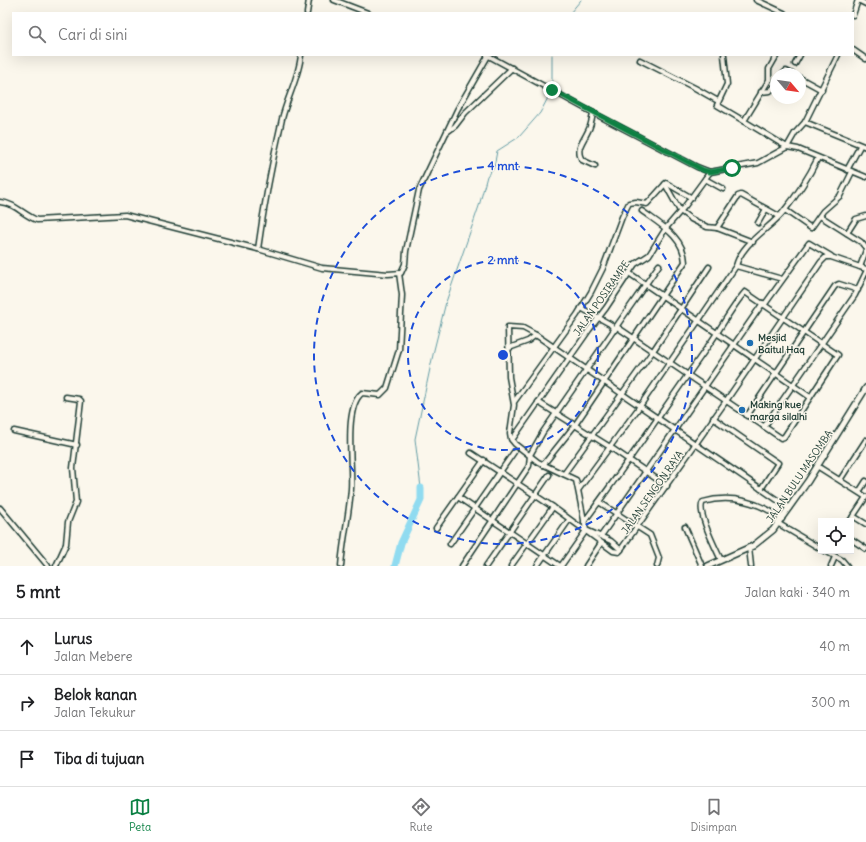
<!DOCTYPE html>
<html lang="id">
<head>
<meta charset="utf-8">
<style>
	:root { --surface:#fff; --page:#f6f6f6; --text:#202124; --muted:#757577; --line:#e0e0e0; --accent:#0b8043 }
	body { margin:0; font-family:Delius,sans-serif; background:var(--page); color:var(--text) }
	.controls { position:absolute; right:12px; bottom:12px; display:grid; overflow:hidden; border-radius:0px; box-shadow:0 4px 16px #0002 }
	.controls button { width:36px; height:36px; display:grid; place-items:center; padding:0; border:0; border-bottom:1px solid var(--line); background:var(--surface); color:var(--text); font:20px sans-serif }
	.compass { position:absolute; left:770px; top:68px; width:36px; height:36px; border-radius:50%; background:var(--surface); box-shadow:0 4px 16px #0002; rotate:119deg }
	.stop { position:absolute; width:12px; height:12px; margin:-9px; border:3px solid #0b8043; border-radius:50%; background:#fff }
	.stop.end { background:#0b8043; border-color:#fff; box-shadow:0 1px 4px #0008 }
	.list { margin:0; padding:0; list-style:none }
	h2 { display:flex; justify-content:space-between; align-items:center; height:52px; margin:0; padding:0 16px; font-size:17px }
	h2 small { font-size:13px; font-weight:400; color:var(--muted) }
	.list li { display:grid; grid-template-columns:26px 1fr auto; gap:12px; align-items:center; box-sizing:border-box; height:56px; padding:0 16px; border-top:1px solid var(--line) }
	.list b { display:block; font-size:15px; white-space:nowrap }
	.list p { margin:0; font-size:13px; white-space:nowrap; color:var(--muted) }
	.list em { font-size:13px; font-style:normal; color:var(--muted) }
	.icon { flex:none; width:22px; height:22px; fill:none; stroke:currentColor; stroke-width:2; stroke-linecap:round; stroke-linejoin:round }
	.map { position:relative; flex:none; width:866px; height:566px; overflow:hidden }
	.search { position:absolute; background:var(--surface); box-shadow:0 4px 16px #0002; left:12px; right:12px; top:12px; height:44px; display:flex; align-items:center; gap:10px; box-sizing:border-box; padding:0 14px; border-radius:0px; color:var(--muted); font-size:15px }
	.sheet { height:220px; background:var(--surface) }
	nav { display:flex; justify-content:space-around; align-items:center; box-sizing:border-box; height:56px; border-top:1px solid var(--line); background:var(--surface); font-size:11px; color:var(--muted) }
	nav a { display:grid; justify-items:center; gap:2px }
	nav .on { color:var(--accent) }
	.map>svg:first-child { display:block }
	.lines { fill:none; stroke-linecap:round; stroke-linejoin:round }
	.stream { stroke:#639ca5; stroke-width:1 }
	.river { stroke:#90dbf0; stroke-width:7 }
	.minor-casing { stroke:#1f3d34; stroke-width:7 }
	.tertiary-casing { stroke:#1f3d34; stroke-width:8 }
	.minor { stroke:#fbf7ec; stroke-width:4 }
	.tertiary { stroke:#fbf7ec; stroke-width:5 }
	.route { stroke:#0b8043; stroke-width:5 }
	.ring { fill:none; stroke:#1d4ed8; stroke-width:2; stroke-dasharray:7 5 }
	.poi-dot { fill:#1f6fb2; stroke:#fbf7ec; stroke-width:1.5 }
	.labels { text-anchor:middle; stroke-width:3; stroke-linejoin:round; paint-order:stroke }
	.street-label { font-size:10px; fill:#1f3d34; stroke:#fbf7ec }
	.poi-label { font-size:10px; font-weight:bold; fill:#1f3d34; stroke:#fbf7ec; text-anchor:start }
	.centre { fill:#1d4ed8; stroke:#fbf7ec; stroke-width:2 }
	.ring-label { font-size:12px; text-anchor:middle; font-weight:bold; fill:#1d4ed8; stroke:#fbf7ec; stroke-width:3; stroke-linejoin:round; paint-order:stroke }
</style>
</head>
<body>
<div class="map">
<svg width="866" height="566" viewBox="0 0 866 566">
	<rect width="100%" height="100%" fill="#fbf7ec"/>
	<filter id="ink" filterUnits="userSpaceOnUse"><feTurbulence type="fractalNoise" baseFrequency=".025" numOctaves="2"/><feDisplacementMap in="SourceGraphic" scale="8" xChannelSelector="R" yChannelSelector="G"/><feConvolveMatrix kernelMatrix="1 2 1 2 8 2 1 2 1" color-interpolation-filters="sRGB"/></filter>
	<g filter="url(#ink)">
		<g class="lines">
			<g class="stream">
				<polyline points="570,13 581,0"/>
				<polyline points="552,89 552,55"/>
				<polyline points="421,488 415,439 434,350 446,302 479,206 487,176 494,167 497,151 519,137 540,113 551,92"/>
			</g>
			<polyline class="river" points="395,566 401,543 421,500 421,488"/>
			<defs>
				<g id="minor">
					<polyline points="334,0 368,13"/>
					<polyline points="756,0 784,13"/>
					<polyline points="858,0 866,4"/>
					<polyline points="307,13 309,0"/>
					<polyline points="853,15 858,0"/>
					<polyline points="853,50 866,59"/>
					<polyline points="487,55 584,108 697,167 710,172 758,163 787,147 798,149 866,177"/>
					<polyline points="724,55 727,84 717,105 744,121"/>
					<polyline points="777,55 769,69 769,80 744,121 787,147 795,133 805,122 838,55"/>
					<polyline points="640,60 695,88 718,101"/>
					<polyline points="795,64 800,55"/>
					<polyline points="783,74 786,71 792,74"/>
					<polyline points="800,78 822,90"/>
					<polyline points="761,92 770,91 776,85"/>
					<path d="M593 113C592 119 591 126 588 131 583 142 575 149 582 160L595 166"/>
					<polyline points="805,122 866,147"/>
					<polyline points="447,132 455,126 465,113 512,68"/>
					<polyline points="847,170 860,146"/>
					<polyline points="705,179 723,189"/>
					<polyline points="665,184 680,211 691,219 707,227 717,228 753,242"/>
					<path d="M0 202C15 203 23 215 37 220L125 215 258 249 322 268 388 274 401 273 405 264 406 251 419 190 457 110 488 56"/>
					<polyline points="785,210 811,228 823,211 840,196 852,172"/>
					<polyline points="820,216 861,242 866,248"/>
					<polyline points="758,223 766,209"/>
					<polyline points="717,228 738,196 741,195 779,216"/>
					<polyline points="847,233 856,219 866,216"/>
					<path d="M258 249C264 205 272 162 282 119 287 98 299 77 301 55"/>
					<polyline points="736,266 782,279"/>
					<polyline points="860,267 866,250"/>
					<polyline points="629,273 810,397"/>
					<polyline points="765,304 809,243 831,256"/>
					<polyline points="581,308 610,324 615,330"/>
					<polyline points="509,348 528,341 536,335"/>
					<polyline points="514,402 577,315 591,292 603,268 622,217 629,203 636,202 647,204 666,183 692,198"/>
					<polyline points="538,402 610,447 667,486"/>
					<polyline points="747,416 835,286 839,284 858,290"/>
					<polyline points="713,418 778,463 761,489"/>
					<polyline points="764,427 855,295 866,272"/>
					<polyline points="14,431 77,445"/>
					<polyline points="512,440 589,330 606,308 635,264 649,255 666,228 685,206 710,172"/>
					<polyline points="471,453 553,507 613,551 619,552 726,401 821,262 826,257 831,257 866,269"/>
					<path d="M543 465 575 425 685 262C684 237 661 225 642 211"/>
					<polyline points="817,466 866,497 850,521"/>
					<polyline points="564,474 653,351 709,267"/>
					<polyline points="840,480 866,440"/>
					<path d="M579 489 640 406 736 266C742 242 770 229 784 211 797 195 809 176 818 158"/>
					<polyline points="859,492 866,481"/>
					<polyline points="458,497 560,566"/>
					<polyline points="599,502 650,535 659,558 657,566"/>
					<polyline points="0,508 48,566"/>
					<polyline points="853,516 866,524"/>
					<path d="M584 522C628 463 668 402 711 342 722 326 732 307 745 292L838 355 784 437 781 438 617 327"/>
					<polyline points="779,524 821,549"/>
					<polyline points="685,527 702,566"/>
					<polyline points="436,528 484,460"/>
					<polyline points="601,536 763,303"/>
					<polyline points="851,539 866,549"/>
					<polyline points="450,544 514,452"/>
					<polyline points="749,547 751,566"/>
					<polyline points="621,550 611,541 586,530 576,480 538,462 515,444 511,439 510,433 514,405 509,377 508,327 523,328 536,335 789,508"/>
					<polyline points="825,551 842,560 847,566"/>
					<path d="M721 560C716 549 696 511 703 502 731 494 760 502 782 519"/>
					<polyline points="56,566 66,544 68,522 76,502 73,468 81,401 79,399 66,397"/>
					<path d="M341 566C343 540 349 515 351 489 353 466 343 408 362 393L380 395 387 388 399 350 402 295 399 273"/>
					<polyline points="462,566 529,466 530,455 543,432 659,265"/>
					<polyline points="486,566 549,475"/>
					<polyline points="511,566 553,507"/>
					<polyline points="537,566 569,520"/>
					<polyline points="561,566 585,532"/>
					<polyline points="586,566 601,543"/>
					<polyline points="831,566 835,557"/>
				</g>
				<polyline id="tertiary" points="708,566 753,546 773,530 808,481 866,388"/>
			</defs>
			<use href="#minor" class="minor-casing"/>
			<use href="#tertiary" class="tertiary-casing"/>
			<use href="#minor" class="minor"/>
			<use href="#tertiary" class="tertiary"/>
		</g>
	</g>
	<g class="lines" filter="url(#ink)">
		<polyline class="route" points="552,90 703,170 710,172 732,168"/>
	</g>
	<g class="ring">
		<circle cx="503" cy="355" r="95"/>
		<circle cx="503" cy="355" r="189"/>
	</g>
	<g class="poi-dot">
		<circle cx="750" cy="343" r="4"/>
		<circle cx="742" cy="410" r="4"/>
	</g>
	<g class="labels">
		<g class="street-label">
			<text transform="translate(601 298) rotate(-55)" y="4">JALAN POSIRAMPE</text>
			<text transform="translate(799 476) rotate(-56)" y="4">JALAN BULU MASOMBA</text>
			<text transform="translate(652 492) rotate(-55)" y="4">JALAN SENGON RAYA</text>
		</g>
		<g class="poi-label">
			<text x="758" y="341">Mesjid<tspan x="758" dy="12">Baitul Haq</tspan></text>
			<text x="750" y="408">Making kue<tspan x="750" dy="12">marga silalhi</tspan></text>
		</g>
	</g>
	<circle cx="503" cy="355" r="6" class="centre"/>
	<g class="ring-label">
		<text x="503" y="170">4 mnt</text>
		<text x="503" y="264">2 mnt</text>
	</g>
</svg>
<div class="controls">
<button><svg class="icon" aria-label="locate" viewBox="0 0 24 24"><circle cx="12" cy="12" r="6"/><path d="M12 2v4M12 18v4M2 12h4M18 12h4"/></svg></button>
</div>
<svg class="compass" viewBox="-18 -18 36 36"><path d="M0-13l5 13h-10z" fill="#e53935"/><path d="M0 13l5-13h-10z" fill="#757577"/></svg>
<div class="stop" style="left:732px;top:168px"></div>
<div class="stop end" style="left:552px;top:90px"></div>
<div class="search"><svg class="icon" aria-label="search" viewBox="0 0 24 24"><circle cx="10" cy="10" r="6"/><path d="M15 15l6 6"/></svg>Cari di sini</div>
</div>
<section class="sheet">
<h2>5 mnt<small>Jalan kaki · 340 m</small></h2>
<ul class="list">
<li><svg class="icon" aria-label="ahead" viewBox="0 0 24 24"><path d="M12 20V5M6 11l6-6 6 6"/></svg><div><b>Lurus</b><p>Jalan Mebere</p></div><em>40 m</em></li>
<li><svg class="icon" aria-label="right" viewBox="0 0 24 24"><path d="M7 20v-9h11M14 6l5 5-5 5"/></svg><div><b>Belok kanan</b><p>Jalan Tekukur</p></div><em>300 m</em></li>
<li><svg class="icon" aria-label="arrive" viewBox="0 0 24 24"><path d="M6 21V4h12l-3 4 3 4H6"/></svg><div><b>Tiba di tujuan</b></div></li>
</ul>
</section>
<nav>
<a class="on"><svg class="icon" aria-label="map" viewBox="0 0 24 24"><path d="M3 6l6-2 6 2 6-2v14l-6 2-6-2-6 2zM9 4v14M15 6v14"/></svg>Peta</a>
<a><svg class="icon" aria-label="directions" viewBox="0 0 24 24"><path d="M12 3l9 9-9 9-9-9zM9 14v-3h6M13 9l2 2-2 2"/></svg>Rute</a>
<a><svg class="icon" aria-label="saved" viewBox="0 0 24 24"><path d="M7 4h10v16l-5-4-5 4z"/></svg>Disimpan</a>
</nav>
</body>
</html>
